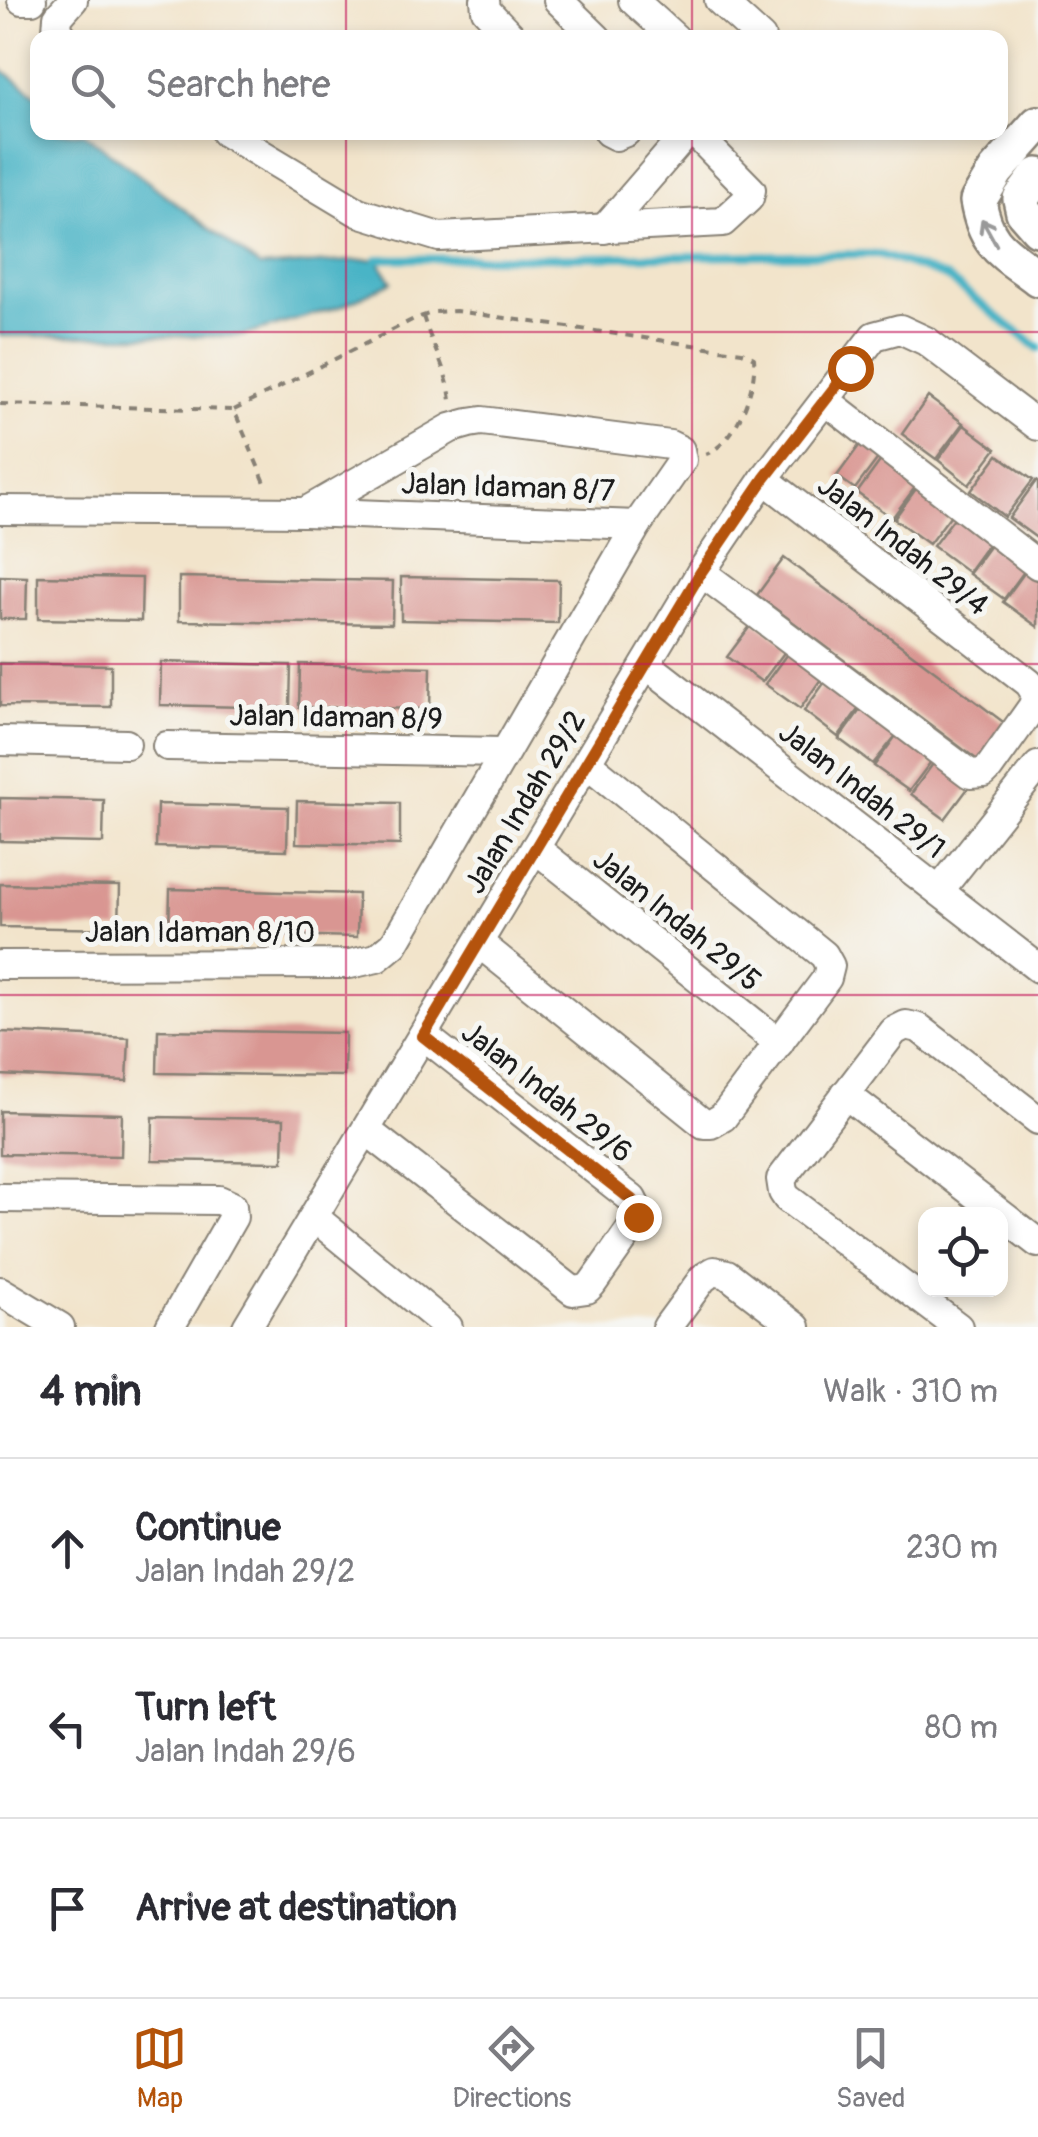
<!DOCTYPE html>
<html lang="en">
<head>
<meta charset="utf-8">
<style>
	:root { --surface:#fff; --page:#f7f7f7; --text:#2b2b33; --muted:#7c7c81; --line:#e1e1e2; --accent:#b45309 }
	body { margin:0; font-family:Pangolin,sans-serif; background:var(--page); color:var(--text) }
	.controls { position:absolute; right:30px; bottom:30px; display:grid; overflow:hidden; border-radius:20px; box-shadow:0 5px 15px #0003 }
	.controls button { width:90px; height:90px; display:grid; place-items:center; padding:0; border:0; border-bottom:2px solid var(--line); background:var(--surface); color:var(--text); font:50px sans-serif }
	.stop { position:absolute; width:30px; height:30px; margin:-22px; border:8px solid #b45309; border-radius:50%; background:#fff }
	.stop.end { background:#b45309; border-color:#fff; box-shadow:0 2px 10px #0008 }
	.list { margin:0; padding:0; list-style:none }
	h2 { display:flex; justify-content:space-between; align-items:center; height:130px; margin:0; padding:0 40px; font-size:42px }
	h2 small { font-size:32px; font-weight:400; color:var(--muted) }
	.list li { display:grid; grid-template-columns:65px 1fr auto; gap:30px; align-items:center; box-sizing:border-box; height:180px; padding:0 40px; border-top:2px solid var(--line) }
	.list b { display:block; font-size:38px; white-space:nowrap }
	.list p { margin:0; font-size:32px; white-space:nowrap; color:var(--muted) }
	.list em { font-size:32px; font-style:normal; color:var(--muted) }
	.icon { flex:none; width:55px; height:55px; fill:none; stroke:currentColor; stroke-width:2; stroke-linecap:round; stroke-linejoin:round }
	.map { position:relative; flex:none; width:1038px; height:1327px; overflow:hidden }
	.search { position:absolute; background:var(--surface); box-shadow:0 5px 15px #0003; left:30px; right:30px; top:30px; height:110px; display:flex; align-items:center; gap:25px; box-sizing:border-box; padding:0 35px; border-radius:20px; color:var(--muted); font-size:38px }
	.sheet { height:670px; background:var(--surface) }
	nav { display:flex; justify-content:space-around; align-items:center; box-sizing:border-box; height:140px; border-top:2px solid var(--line); background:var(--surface); font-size:28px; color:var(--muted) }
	nav a { display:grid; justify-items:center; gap:5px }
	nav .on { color:var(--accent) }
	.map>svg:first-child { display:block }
	.water { fill:#49b4c6; stroke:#326871; stroke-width:2.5 }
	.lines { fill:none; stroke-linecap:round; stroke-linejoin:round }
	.stream { stroke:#49b4c6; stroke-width:8 }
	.building { fill:#d99692 }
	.minor-casing { stroke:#878074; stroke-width:32 }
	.major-casing { stroke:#878074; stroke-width:40 }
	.path { stroke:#878074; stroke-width:4; stroke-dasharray:8 8; stroke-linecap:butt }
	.minor { stroke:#fff; stroke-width:28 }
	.major { stroke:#fff; stroke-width:35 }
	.oneway { stroke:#999 }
	.route { stroke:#b45309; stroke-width:12 }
	.grid { fill:none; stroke:#c2185b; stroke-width:2.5; stroke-opacity:0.55 }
	.labels { text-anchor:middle; stroke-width:10; stroke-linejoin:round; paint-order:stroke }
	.street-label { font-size:30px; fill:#1c1c1c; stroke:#f6f6f2 }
</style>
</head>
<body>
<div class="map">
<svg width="1038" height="1327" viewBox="0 0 1038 1327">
	<rect width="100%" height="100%" fill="#f6f6f2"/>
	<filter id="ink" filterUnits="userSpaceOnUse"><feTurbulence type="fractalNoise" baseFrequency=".01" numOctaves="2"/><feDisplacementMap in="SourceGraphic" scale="20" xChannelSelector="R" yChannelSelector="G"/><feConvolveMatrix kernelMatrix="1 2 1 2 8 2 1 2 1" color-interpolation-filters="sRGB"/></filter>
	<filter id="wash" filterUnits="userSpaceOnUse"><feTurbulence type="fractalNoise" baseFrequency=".0048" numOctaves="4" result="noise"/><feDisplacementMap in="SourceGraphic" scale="40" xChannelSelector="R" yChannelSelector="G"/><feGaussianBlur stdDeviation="2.25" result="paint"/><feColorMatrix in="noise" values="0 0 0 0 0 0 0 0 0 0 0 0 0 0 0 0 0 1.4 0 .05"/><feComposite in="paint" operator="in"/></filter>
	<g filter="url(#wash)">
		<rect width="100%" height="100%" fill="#f2e4cb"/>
		<polygon class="water" points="0,68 37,96 38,132 84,133 260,267 377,259 392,282 342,306 242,336 0,336"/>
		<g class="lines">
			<polyline class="stream" points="377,259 878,254 946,277 1038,348"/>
		</g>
		<g id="blocks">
			<g class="building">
				<polygon points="928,397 963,423 936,459 902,434"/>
				<polygon points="964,425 996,449 969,485 938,460"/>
				<polygon points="864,439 882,453 855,489 837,476"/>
				<polygon points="998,455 1033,480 1005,517 971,491"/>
				<polygon points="884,456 919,482 892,518 857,493"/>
				<polygon points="1036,481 1038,483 1038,539 1009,518"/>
				<polygon points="921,482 956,508 929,544 894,519"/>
				<polygon points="960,510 995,535 968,572 933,546"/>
				<polygon points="996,537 1031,562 1004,599 969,574"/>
				<polygon points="784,558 1022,736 995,773 757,595"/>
				<polygon points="1030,565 1038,571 1038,627 1003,602"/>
				<polygon points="0,576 27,577 26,619 0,619"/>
				<polygon points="38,576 142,578 141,621 38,619"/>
				<polygon points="179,577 393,581 392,624 179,621"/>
				<polygon points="401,577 559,580 558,623 401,620"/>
				<polygon points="754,621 789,646 762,682 727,657"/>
				<polygon points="792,647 826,672 800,709 765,684"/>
				<polygon points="161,662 291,665 290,708 160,705"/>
				<polygon points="0,663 111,665 111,707 0,706"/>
				<polygon points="300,664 431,667 430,709 299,707"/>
				<polygon points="830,675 865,700 838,737 804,711"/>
				<polygon points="866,702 936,755 909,791 874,766 898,733 873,764 839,739"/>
				<polygon points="938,757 972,783 945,819 911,794"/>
				<polygon points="0,798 104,800 103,843 0,841"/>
				<polygon points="297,801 400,803 400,845 296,843"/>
				<polygon points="157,804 288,807 287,850 156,847"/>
				<polygon points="0,884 120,886 119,929 0,927"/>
				<polygon points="170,889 358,894 357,937 169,932"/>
				<polygon points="158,1030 345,1033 344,1076 157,1073"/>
				<polygon points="0,1032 129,1038 127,1081 0,1075"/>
				<polygon points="0,1111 122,1114 121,1156 0,1154"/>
				<polygon points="153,1117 284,1119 283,1162 152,1160"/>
			</g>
		</g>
	</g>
	<g filter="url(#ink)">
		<use href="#blocks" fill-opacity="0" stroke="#878074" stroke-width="2.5"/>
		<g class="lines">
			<defs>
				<g id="minor">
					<polyline points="22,0 32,0"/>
					<polyline points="485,0 486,10 513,38"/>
					<polyline points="558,0 597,38"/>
					<polyline points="633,0 675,38"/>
					<polyline points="719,0 761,38"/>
					<polyline points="64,38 57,30 58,17 73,0"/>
					<polyline points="225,132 358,212 439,237 723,222 749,198 751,190 694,132"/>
					<polyline points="608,132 616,136 626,132"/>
					<polyline points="604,229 688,132"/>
					<polyline points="825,400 1038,565"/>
					<polyline points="0,510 305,512 637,525"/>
					<polyline points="701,572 970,774 984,773 989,768 1033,706 1036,694 1029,683 764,479"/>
					<polyline points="646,664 1038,968"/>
					<polyline points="0,741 126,744"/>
					<polyline points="167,746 503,752"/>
					<polyline points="535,848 779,1043"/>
					<polyline points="939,891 1038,766"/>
					<polyline points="479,943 704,1124 711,1124 723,1117 827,978 830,966 824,955 587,763"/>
					<polyline points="0,965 350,964 377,958 394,944 637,525 682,460 680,450 670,445 482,421 469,423 451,428 305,512"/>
					<polyline points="845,1094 1038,1243"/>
					<polyline points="366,1130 573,1291 587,1289 592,1284 635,1223 638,1211 632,1199 423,1035"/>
					<polyline points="0,1198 219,1200 232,1206 233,1217 170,1327"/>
					<polyline points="314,1217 448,1327"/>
					<polyline points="0,1291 60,1327"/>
					<polyline points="247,1327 701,572 764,479 874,336 900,329 926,341 1038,426"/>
					<polyline points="667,1327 703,1278 714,1271 727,1274 796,1327"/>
					<polyline points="958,1327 787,1198 783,1192 781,1179 894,1031 906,1025 919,1028 1038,1120"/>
				</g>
				<g id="major">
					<path d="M1038 124 996 171 978 201C986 247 1004 252 1038 278"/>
					<polyline points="1038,176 1021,199 1024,212 1038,228"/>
				</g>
			</defs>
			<use href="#minor" class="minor-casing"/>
			<use href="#major" class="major-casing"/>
			<g class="path">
				<path d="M423 316C431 344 448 371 451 401"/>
				<polyline points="0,404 234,410 266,485"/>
				<path d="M234 410 414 319 435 312 456 311 742 352 754 358C757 388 736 443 706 454"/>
			</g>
			<use href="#minor" class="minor"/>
			<use href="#major" class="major"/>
		</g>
		<defs><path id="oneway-shaft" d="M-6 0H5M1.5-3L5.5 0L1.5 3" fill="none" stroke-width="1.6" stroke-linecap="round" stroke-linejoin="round" transform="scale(2.5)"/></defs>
		<use class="oneway" href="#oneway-shaft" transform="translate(989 232) rotate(-119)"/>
	</g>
	<g class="lines" filter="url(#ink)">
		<polyline class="route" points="638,1217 638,1210 632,1200 423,1036 701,572 764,479 850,368"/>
	</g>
	<path class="grid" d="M346 0V38M692 0V38M346 132V1327M692 132V1327M0 332H1038M0 664H1038M0 995H1038"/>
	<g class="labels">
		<g class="street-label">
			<text transform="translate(508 487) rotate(2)" y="10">Jalan Idaman 8/7</text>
			<text transform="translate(903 545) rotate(38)" y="10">Jalan Indah 29/4</text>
			<text transform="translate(336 717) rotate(1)" y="10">Jalan Idaman 8/9</text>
			<text transform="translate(862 790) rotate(38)" y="10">Jalan Indah 29/1</text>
			<text transform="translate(525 802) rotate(-59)" y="10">Jalan Indah 29/2</text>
			<text transform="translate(677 920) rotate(39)" y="10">Jalan Indah 29/5</text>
			<text x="200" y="942">Jalan Idaman 8/10</text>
			<text transform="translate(547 1092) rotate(38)" y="10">Jalan Indah 29/6</text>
		</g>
	</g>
</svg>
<div class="controls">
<button><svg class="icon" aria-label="locate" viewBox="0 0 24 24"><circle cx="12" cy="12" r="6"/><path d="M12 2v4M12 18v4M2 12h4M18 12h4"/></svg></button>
</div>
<div class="stop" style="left:850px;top:368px"></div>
<div class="stop end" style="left:638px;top:1217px"></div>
<div class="search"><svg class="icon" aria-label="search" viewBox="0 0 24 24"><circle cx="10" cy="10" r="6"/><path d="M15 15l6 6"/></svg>Search here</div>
</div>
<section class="sheet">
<h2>4 min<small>Walk · 310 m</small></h2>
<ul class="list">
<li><svg class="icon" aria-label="ahead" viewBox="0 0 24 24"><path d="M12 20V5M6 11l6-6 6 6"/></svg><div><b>Continue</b><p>Jalan Indah 29/2</p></div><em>230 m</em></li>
<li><svg class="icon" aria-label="left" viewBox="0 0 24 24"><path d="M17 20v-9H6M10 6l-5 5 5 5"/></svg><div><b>Turn left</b><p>Jalan Indah 29/6</p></div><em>80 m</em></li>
<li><svg class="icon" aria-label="arrive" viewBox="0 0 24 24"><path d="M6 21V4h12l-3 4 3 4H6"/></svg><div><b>Arrive at destination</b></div></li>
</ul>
</section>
<nav>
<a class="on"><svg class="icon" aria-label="map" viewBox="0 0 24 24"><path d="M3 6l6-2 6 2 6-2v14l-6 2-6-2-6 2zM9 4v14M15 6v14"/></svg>Map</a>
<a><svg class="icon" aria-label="directions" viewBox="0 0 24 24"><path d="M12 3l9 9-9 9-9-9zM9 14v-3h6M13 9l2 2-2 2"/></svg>Directions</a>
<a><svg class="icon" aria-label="saved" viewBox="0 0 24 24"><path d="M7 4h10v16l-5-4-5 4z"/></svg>Saved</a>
</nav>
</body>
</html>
